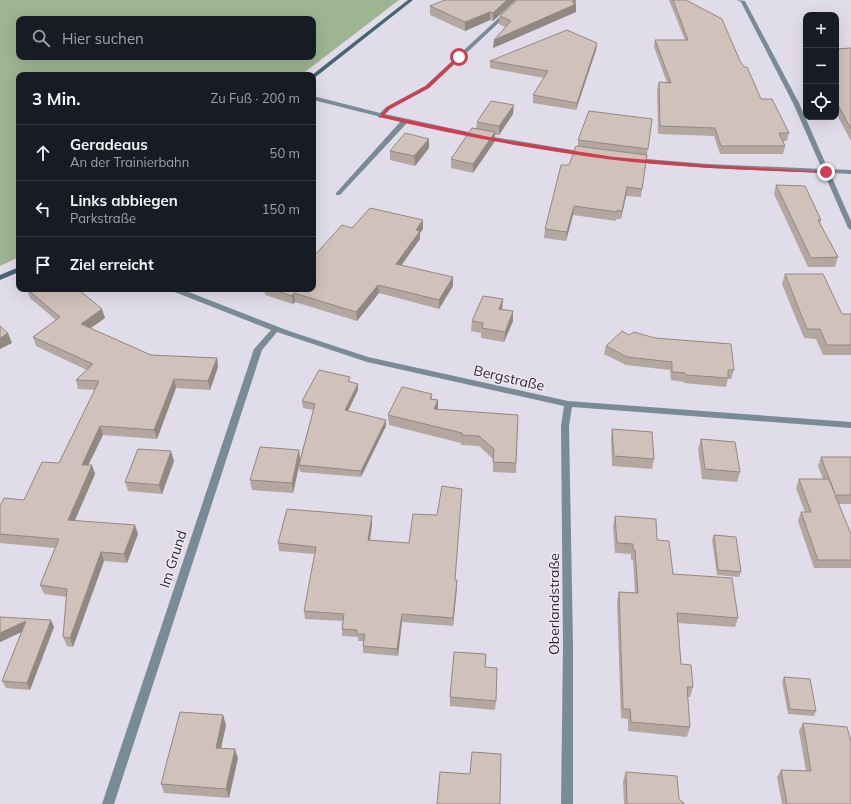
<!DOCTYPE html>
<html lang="de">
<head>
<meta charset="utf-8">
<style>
	:root { --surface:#171b24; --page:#20242c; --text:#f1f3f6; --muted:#9ea1a6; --line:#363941 }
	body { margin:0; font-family:Mulish,sans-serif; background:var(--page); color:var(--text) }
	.controls { position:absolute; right:12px; top:12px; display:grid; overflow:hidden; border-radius:8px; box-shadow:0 4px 16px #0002 }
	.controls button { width:36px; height:36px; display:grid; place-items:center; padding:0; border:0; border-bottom:1px solid var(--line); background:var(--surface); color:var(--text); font:20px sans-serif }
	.stop { position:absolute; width:12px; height:12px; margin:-9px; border:3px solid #ce3e4f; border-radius:50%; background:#fff }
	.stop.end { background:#ce3e4f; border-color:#fff; box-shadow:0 1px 4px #0008 }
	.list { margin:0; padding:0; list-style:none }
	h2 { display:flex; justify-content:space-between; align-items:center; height:52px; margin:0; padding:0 16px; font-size:17px }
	h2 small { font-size:13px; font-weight:400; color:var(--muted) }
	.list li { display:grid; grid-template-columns:26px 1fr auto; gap:12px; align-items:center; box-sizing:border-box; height:56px; padding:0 16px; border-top:1px solid var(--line) }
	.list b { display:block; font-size:15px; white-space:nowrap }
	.list p { margin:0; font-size:13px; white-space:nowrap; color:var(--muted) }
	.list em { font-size:13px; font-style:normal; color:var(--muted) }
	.icon { flex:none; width:22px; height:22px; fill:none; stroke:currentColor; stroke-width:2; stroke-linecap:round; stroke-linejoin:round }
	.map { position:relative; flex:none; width:851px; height:804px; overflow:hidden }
	.search { position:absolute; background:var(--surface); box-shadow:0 4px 16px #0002; left:16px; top:16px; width:300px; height:44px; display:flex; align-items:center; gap:10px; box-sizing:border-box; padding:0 14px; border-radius:8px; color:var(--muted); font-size:15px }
	.panel { position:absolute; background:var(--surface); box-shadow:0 4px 16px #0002; left:16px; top:72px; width:300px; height:220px; border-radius:8px }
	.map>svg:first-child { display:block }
	.green { fill:#9db591; fill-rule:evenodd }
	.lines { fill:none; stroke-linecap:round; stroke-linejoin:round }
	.minor { fill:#788b97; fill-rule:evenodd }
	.secondary { fill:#486375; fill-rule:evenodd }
	.wall { fill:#b3a7a0 }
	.shaded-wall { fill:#928882 }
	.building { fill:#d0c2ba; stroke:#928882 }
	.route { fill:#ce3e4f }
	.labels { text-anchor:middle; stroke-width:3; stroke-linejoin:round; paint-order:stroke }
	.street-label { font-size:14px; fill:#2b292e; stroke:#efe9f7 }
</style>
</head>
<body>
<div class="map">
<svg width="851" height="804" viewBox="0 0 851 804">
	<rect width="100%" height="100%" fill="#e1dce9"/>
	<path class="green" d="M0 0H399L301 75H19V257L0 266ZM19 19H313V57H19Z"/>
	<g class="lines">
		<g class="minor">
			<polygon points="518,0 523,0 429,88 390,109 385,114 482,135 584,152 587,154 586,155 516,145 407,123 340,195 336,195 336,193 401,121 382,117 380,118 377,116 313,100 313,96 380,113 386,107 425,86"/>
			<polygon points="737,0 745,1 799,103 828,169 851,170 851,174 830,173 851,221 851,230 848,228 824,173 708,168 635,162 632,160 635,158 708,164 822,169 793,103 741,2"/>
			<polygon points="171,289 181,289 289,331 368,357 568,401 851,422 851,428 572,407 569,426 573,645 573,804 561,804 563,645 561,426 564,406 367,362 277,332 262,350 114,804 102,804 254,349 271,330 172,291"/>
		</g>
		<g class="secondary">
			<polygon points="408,0 413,0 313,79 312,75"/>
			<polygon points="19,267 19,272 0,280 0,275"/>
		</g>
	</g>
	<g class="wall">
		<polygon points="516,0 493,21 490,20 465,31 430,15 430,6"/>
		<polygon points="576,0 575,3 576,4 576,12 493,48 505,27 499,24 500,16"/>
		<polygon points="669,0 686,0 740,61 761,99 789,133 787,141 783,141 785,146 783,154 720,154 714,136 658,134 657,90 659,82 667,83 654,47 655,40 685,40"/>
		<polygon points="597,43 596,50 576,110 533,103 533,95 544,78 490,68 490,61"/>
		<polygon points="851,48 851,141 836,113 836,49"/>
		<polygon points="805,49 806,49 806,63 803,57"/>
		<polygon points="513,114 499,135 495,135 495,141 473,173 451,168 451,159 476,129 477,122"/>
		<polygon points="652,119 641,197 626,196 621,219 616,219 616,221 573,215 566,241 544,238 545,229 569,165 578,146 578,140"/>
		<polygon points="429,139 429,148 415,166 390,160 390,151"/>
		<polygon points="776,185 821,220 820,223 838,257 835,267 808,267 774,194"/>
		<polygon points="423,220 423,229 420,233 420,239 402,265 453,286 439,309 379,293 357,321 295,302 293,304 265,295 264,289 313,289 352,228"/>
		<polygon points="785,274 842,314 851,314 851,355 823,355 816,339 804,338 782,284"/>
		<polygon points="27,289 105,318 90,328 151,355 217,358 218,367 210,390 176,388 157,439 103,435 88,465 92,465 95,474 75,520 138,534 127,563 104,561 73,647 67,646 63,637 67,597 44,594 40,585 55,548 0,543 0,506 24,500 59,463 95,390 78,389 76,380 87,370 36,346 33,337 56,320 30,298"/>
		<polygon points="503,299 502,309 513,321 504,342 481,338 481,333 471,331 472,321"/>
		<polygon points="629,335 734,370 731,379 728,379 726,387 684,383 684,382 671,380 670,370 626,365 604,354 606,346"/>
		<polygon points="351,382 358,384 358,390 348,411 386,426 361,477 300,472 299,467 293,493 252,490 250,480 299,450 300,459 313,410 303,408 302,401"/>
		<polygon points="432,394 432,399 438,400 438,409 518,415 516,473 493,472 493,459 479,446 461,445 461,443 389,425 388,415"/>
		<polygon points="612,429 654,459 652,469 612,466 611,439"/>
		<polygon points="701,439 740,472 737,482 702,479 698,449"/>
		<polygon points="821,457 851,457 851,504 839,504 851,534 851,568 814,568 798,521 801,512 805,512 796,488 799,479 823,479 818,466"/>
		<polygon points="174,461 162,494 128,491 125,482"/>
		<polygon points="615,516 657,540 673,574 738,618 735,627 678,623 681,664 693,687 690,697 687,697 690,727 687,737 628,731 628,719 621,718 617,602 619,592 635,593 633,560 631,560 631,554 615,553 613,526"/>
		<polygon points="372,524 370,540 455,580 457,580 453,626 402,622 398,656 363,653 363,646 364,641 358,641 358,637 342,636 342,629 343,621 305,619 304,611 315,554 279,551 278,543"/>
		<polygon points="714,535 741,572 739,577 717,575 712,540"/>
		<polygon points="0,617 54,627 30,690 6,688 2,681 22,632 0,642"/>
		<polygon points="485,667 496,701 495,710 450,706 450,697"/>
		<polygon points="784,677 816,711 814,716 788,714 782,682"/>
		<polygon points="223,715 226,725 221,748 238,758 229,798 164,793 161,784"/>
		<polygon points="803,723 851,804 782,804 777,777 781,770 806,771 799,731"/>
		<polygon points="626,772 679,799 684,804 624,804 623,781"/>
	</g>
	<g class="shaded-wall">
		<polygon points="507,0 516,0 493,21 493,13"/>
		<polygon points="576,0 575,4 576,4 576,12 493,48 494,40"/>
		<polygon points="490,12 490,20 465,31 465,22"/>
		<polygon points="597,43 596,50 576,110 577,103"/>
		<polygon points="514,105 513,114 499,135 499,126"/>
		<polygon points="495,132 495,141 473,173 473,164"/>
		<polygon points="429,139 429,148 415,166 414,156"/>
		<polygon points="627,187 626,196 621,219 622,211"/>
		<polygon points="574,206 573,215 566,241 567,232"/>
		<polygon points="423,220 423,229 420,233 420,239 396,272 396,264 416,230"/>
		<polygon points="453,277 453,286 439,309 439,300"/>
		<polygon points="378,285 379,293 357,321 356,312"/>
		<polygon points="294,293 295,302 293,304 292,296"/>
		<polygon points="503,299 502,309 499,309"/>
		<polygon points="102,309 105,318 84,333 81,324"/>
		<polygon points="513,311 513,321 504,342 505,332"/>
		<polygon points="8,333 12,343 0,349 0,338"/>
		<polygon points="217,358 218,367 210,390 208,381"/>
		<polygon points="174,379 176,388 157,439 154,430"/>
		<polygon points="358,384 358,390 345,417 345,410"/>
		<polygon points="438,400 438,410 434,409"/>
		<polygon points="386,420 386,426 361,477 361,471"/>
		<polygon points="100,426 103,435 84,474 82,465"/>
		<polygon points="299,450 300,460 293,493 292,483"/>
		<polygon points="171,451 174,461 162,494 159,485"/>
		<polygon points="92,465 95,474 71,529 68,520"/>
		<polygon points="372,516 372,524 369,547 368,540"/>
		<polygon points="135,525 138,534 127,563 124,554"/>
		<polygon points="101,552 104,561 73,647 70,638"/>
		<polygon points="457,580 457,588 453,626 453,618"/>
		<polygon points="402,614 402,622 398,656 397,649"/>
		<polygon points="51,620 54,627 30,690 27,683"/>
		<polygon points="26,621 30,628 0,642 0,633"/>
		<polygon points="223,715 226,725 219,757 216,748"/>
		<polygon points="235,749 238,758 229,798 226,789"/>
	</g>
	<g class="building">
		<polygon points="445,0 507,0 493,13 490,12 465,22 430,6"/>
		<polygon points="517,0 575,0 572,2 576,4 494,40 511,21 500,16"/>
		<polygon points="673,0 686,0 722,19 740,61 744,67 747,67 761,99 772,99 789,133 779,133 785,146 721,146 715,128 660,126 659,82 671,83 655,40 688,40"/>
		<polygon points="567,30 597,43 577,103 533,95 548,71 490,61"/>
		<polygon points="851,48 851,129 836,101 836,49"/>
		<polygon points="491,101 514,105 499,126 477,122"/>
		<polygon points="589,111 652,119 648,149 578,140"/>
		<polygon points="472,128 495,132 473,164 451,159"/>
		<polygon points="405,133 429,139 414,156 390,151"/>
		<polygon points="576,146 647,155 642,189 627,187 622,211 617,210 617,212 574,206 567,232 545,229 561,165 569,165"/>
		<polygon points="776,185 805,186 821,220 818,220 838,257 811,258"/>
		<polygon points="370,208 423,220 416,230 420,231 396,264 453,277 439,300 378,285 356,312 294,293 292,296 271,289 313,289 313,257 342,225 352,228"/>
		<polygon points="785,274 823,274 842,314 851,314 851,345 827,345 820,329 807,329"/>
		<polygon points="27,289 78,289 102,309 81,324 151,355 217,358 208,381 174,379 154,430 100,426 82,465 92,465 68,520 135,525 124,554 101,552 70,638 63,637 67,589 40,585 59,539 0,534 0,506 4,498 24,500 42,462 59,463 99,381 76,380 93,364 33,337 60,317"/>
		<polygon points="483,296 503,299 499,309 513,311 505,332 482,328 483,323 472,321"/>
		<polygon points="0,326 8,333 0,338"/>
		<polygon points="622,331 629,335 634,332 655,338 731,344 734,370 728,370 728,378 686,375 685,373 672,372 672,362 627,357 606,346"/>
		<polygon points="319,370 350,377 348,381 358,384 345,410 386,420 361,471 299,465 315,404 302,401"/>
		<polygon points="402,387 432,394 430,399 438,400 434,409 518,415 516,463 493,462 494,449 479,436 462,435 462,433 388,415"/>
		<polygon points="612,429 652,432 654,459 614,456"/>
		<polygon points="701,439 735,442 740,472 705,469"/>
		<polygon points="260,447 299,450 292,483 250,480"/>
		<polygon points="138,449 171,451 159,485 125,482"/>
		<polygon points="821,457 851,457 851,495 835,495 851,534 851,560 818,560 801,512 811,512 799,479 829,479 835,494"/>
		<polygon points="442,486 462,489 455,580 457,580 453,618 402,614 397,649 363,646 365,634 357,634 357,630 342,629 344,614 304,611 316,547 278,543 287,509 372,516 368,540 409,543 413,514 437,515"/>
		<polygon points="615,516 656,519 657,540 669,541 673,574 732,578 738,618 677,613 681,664 691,665 693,687 687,687 690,727 631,722 630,709 623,709 619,592 638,593 635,550 633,550 633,544 617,543"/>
		<polygon points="714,535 736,537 741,572 718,570"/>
		<polygon points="0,617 51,620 27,683 2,681 26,621 0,633"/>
		<polygon points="454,652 486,654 485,667 497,668 496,701 450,697"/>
		<polygon points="784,677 810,679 816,711 790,709"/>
		<polygon points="180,712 223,715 216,748 235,749 226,789 161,784"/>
		<polygon points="803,723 847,727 851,742 851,804 787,804 781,770 811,771"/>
		<polygon points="472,752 501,754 500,804 437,804 440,772 470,774"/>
		<polygon points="626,772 677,776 679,799 684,803 684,804 627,804"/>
	</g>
	<path class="route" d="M458 56 461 57 429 88 390 109 384 115 504 140 614 157 708 165 829 172 826 173C755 170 684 168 614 160 535 150 456 135 379 117L387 107 426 86Z"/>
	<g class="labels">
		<g class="street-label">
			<text transform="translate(509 378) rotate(13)" y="5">Bergstraße</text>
			<text transform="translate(173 559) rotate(-72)" y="5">Im Grund</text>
			<text transform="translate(554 604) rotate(-90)" y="5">Oberlandstraße</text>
		</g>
	</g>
</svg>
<div class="controls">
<button>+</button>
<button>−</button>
<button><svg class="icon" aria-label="locate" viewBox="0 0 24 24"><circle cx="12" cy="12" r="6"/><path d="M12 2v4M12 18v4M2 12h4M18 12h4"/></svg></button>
</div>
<div class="stop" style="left:459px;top:57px"></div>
<div class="stop end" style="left:826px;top:172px"></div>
<div class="search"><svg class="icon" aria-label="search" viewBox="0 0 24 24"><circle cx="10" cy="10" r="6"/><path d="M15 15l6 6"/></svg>Hier suchen</div>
<section class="panel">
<h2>3 Min.<small>Zu Fuß · 200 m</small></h2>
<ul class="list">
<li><svg class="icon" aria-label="ahead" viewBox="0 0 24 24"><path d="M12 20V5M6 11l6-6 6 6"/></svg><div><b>Geradeaus</b><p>An der Trainierbahn</p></div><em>50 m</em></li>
<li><svg class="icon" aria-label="left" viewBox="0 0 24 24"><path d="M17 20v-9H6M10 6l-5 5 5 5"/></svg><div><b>Links abbiegen</b><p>Parkstraße</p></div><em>150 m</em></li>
<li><svg class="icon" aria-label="arrive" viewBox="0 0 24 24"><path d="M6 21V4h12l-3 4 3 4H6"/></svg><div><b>Ziel erreicht</b></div></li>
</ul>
</section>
</div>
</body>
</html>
